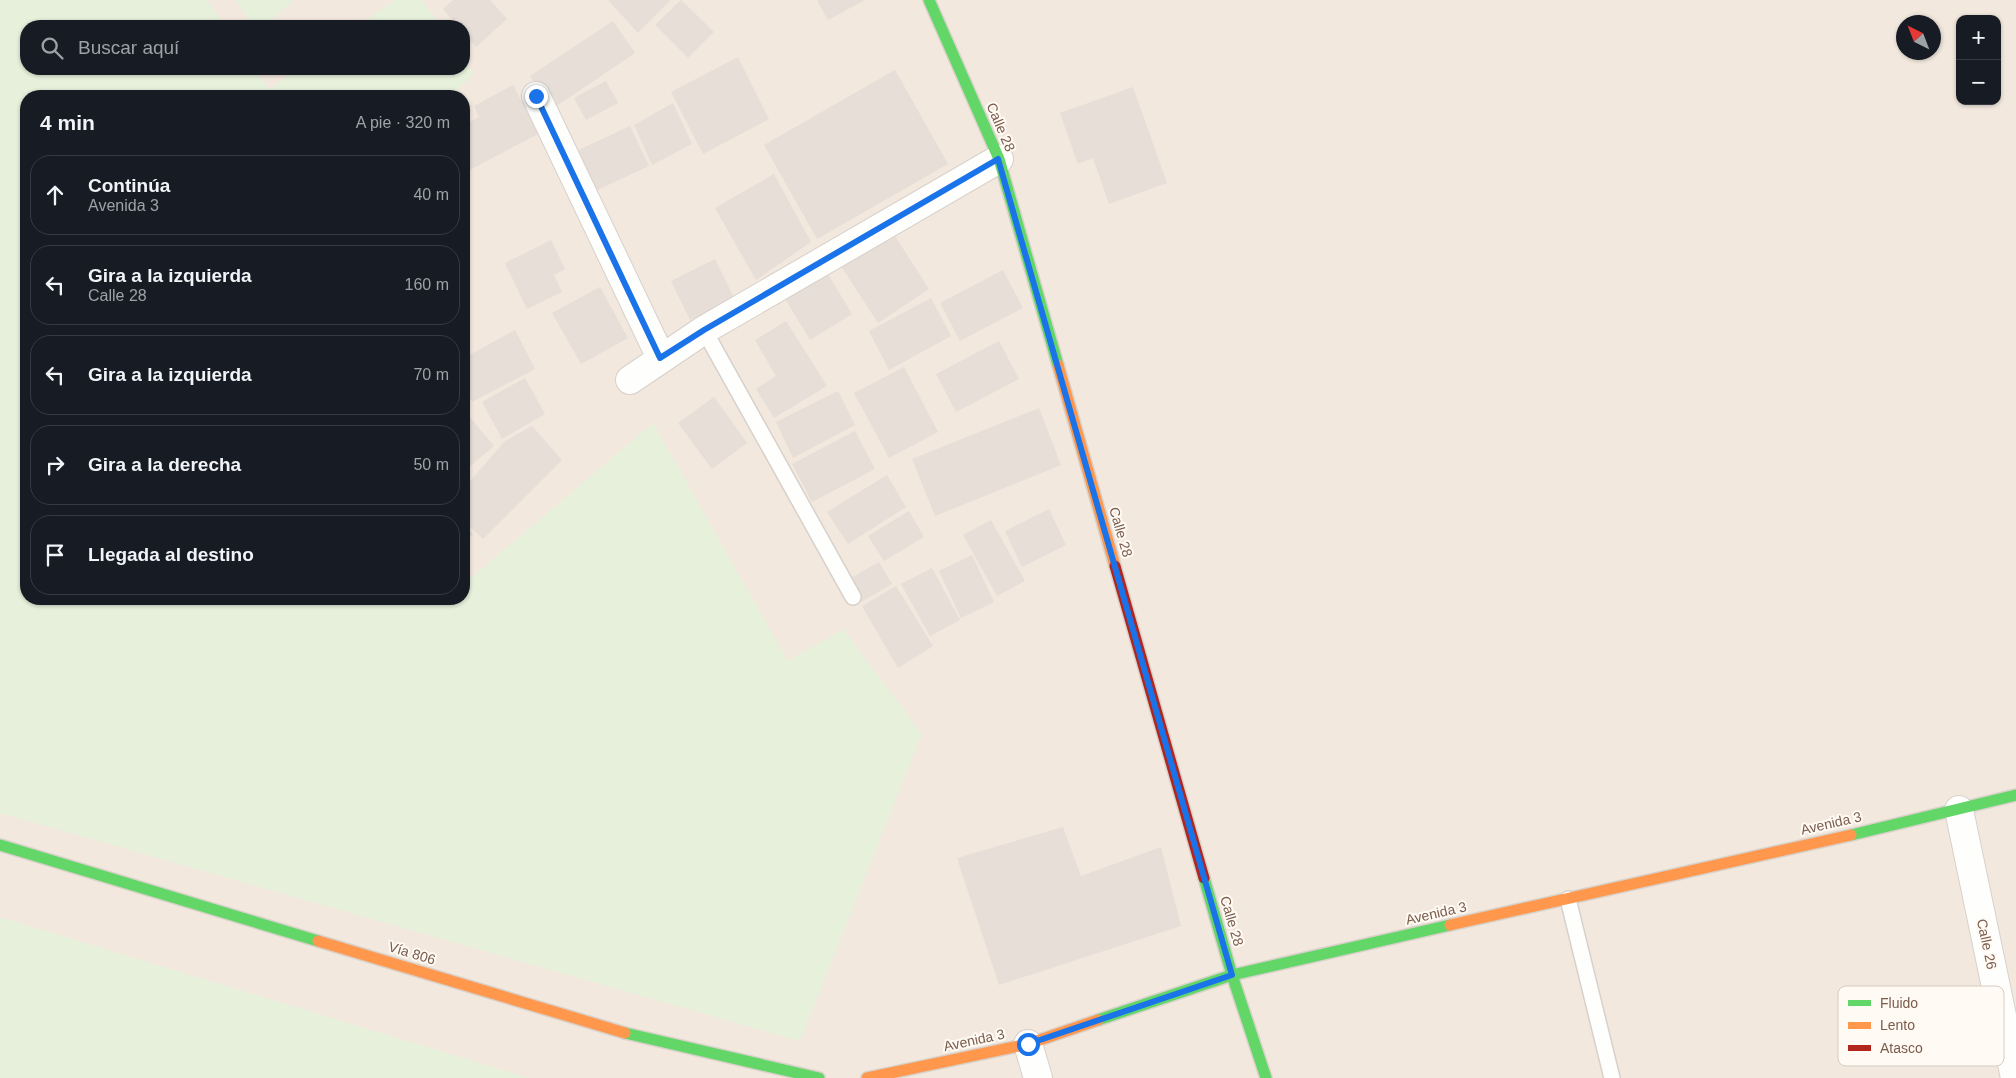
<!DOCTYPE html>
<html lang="es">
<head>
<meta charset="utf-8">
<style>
	:root { --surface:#171b24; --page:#20242c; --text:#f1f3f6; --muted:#9ea1a6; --line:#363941 }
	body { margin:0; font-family:Helvetica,sans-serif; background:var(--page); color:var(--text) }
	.controls { position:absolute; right:15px; top:15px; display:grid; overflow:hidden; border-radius:10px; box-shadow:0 1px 4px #0004 }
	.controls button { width:45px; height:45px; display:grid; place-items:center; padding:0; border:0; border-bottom:1px solid var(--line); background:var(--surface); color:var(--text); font:25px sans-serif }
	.compass { position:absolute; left:1896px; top:15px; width:45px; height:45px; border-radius:50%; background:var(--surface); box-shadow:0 1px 4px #0004; rotate:318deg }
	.stop { position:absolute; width:15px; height:15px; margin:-11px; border:4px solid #1a73e8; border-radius:50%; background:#fff }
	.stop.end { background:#1a73e8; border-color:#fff; box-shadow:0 1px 5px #0008 }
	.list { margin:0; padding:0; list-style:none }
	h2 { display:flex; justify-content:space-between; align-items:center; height:65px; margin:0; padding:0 20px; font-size:21px }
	h2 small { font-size:16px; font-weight:400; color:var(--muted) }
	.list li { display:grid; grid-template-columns:32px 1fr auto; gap:15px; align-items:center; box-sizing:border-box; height:80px; margin:0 10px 10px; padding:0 10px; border:1px solid var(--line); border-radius:20px }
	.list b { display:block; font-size:19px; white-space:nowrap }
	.list p { margin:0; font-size:16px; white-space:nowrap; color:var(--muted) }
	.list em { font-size:16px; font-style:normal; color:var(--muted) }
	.icon { flex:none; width:28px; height:28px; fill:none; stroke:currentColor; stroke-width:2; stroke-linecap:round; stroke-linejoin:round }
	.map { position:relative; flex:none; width:2016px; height:1078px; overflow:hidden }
	.search { position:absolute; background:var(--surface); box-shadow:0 1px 4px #0004; left:20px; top:20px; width:450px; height:55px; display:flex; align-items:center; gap:12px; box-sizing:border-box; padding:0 18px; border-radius:20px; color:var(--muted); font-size:19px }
	.panel { position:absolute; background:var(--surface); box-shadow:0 1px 4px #0004; left:20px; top:90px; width:450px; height:515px; border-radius:20px }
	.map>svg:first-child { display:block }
	.residential { fill:#f2e8de; fill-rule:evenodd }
	.green { fill:#e7f0db }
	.building { fill:#e6ded7 }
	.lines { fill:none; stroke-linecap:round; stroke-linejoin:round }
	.lane-casing { stroke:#d7d1cb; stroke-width:18 }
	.street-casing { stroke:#d7d1cb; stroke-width:30 }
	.fast-casing { stroke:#d9d2cb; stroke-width:14 }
	.slow-casing { stroke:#d9d2cb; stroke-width:14 }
	.jam-casing { stroke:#d9d2cb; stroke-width:14 }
	.lane { stroke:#fefefd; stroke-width:15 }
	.street { stroke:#fefefd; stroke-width:28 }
	.fast { stroke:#63d668; stroke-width:11 }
	.slow { stroke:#ff974d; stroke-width:11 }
	.jam { stroke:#b3261e; stroke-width:11 }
	.route { stroke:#1a73e8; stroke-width:6 }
	.labels { text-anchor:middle; stroke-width:4; stroke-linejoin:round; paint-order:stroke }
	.street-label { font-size:14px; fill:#7a5c4d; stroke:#fffaf3 }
	.key { fill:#fffaf3; stroke:#d7cbc1; stroke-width:1 }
	.key-label { font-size:14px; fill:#7a5c4d }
</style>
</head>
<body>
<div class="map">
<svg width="2016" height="1078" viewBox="0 0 2016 1078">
	<rect width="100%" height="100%" fill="#f9f5f0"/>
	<path class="residential" d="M0 0H2016V1078H0ZM1960 19H1997V101H1960ZM1904 22H1934V52H1904ZM26 26H464V69H26ZM26 96H464V599H26Z"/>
	<g class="green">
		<polygon points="0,0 207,0 225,26 26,26 26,69 255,69 269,89 297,69 464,69 464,59 474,74 450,96 26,96 26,599 464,599 464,584 653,423 788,661 843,629 922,734 800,1041 0,813"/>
		<polygon points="235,0 294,0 264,26 253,26"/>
		<polygon points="395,0 422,0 441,26 357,26"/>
		<polygon points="0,917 529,1078 0,1078"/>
	</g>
	<g class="building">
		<polygon points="453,0 490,0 507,19 476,47 464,33 464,26 458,26 443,9"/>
		<polygon points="608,0 671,0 638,33"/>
		<polygon points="681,0 714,32 688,58 655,25"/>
		<polygon points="817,0 865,0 828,20"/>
		<polygon points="613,21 635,53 552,109 530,76"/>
		<polygon points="738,57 769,119 703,154 671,92"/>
		<polygon points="895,70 948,164 817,239 764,145"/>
		<polygon points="606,81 618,103 586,120 574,98"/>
		<polygon points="513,85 538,134 464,173 464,125 479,117 474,106"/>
		<polygon points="1133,87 1167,183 1109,204 1093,158 1078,164 1060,113"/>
		<polygon points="673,103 692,144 652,165 634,125"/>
		<polygon points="630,126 649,166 591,193 572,153"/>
		<polygon points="774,174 811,242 756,280 715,208"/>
		<polygon points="893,233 929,289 878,323 841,266"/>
		<polygon points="551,240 565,269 554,275 562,292 527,309 505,263"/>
		<polygon points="715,259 734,298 690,320 671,281"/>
		<polygon points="1003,270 1023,308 960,341 940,303"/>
		<polygon points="826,271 852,314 810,340 784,297"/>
		<polygon points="600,287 628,338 581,364 552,313"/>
		<polygon points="931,298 951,336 889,370 869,331"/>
		<polygon points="786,321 827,386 774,418 756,389 776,376 755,340"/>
		<polygon points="515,330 535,369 472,402 464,385 464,358"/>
		<polygon points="999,341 1019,379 956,412 936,374"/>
		<polygon points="904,367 938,432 889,458 854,393"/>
		<polygon points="525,378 545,414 502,439 482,402"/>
		<polygon points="838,391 855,425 793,458 776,422"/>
		<polygon points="714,397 747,443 712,469 678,423"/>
		<polygon points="1039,408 1061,465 935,516 912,459"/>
		<polygon points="464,410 494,446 464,471"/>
		<polygon points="532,426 562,460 483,539 464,521 464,488 505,441"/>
		<polygon points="855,431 875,469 812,502 792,464"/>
		<polygon points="887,475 906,507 848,544 827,512"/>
		<polygon points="1049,509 1066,545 1022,567 1005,531"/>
		<polygon points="909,511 924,537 884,561 868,536"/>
		<polygon points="991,520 1025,581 997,596 963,535"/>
		<polygon points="464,525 473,534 464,544"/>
		<polygon points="972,555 994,602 961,618 939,571"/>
		<polygon points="879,562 892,584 861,602 849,579"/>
		<polygon points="932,568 960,620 930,636 901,584"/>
		<polygon points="896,586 933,646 898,668 862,606"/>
		<polygon points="1063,827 1081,876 1161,847 1181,926 999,985 957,858"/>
	</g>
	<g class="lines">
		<defs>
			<g id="lane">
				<polyline points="704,330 853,597"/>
				<polyline points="1568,899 1612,1078"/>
			</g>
			<g id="street">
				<polyline points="536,96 661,358"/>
				<polyline points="630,380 704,330 999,159"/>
				<polyline points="1959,810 2015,1078"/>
				<polyline points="1028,1044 1038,1078"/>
			</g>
			<g id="fast">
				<polyline points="929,0 999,159 1058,365"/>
				<polyline points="1851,835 2016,795"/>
				<polyline points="0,845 318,941"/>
				<polyline points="1204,878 1232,975 1266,1078"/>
				<polyline points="1098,1020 1232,975 1450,925"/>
				<polyline points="625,1033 819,1078"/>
			</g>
			<g id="slow">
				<polyline points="1058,365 1115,566"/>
				<polyline points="1450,925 1851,835"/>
				<polyline points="318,941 625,1033"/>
				<polyline points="867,1078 1028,1044 1098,1020"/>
			</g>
			<polyline id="jam" points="1115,566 1204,878"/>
		</defs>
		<use href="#lane" class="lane-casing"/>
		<use href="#street" class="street-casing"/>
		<use href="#fast" class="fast-casing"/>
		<use href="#slow" class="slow-casing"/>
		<use href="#jam" class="jam-casing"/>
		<use href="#lane" class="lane"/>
		<use href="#street" class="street"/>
		<use href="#fast" class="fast"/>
		<use href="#slow" class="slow"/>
		<use href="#jam" class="jam"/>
	</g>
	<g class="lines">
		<polyline class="route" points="536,96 660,358 704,330 998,159 1232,975 1028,1044"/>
	</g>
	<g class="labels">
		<g class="street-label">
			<text transform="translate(1001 127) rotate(67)" y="5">Calle 28</text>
			<text transform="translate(1121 532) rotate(74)" y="5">Calle 28</text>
			<text transform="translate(1831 823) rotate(-13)" y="5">Avenida 3</text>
			<text transform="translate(1436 913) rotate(-13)" y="5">Avenida 3</text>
			<text transform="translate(1232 921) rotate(74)" y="5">Calle 28</text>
			<text transform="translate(1987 944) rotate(78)" y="5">Calle 26</text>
			<text transform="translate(412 953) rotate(17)" y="5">Vía 806</text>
			<text transform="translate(974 1040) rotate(-12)" y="5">Avenida 3</text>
		</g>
	</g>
	<rect x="1838" y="986" width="166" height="80" rx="8" class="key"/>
	<rect x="1848" y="1000" width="23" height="6" fill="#63d668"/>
	<rect x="1848" y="1022" width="23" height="7" fill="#ff974d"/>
	<rect x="1848" y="1045" width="23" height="6" fill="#b3261e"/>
	<g class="key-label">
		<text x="1880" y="1008">Fluido</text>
		<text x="1880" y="1030">Lento</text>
		<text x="1880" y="1053">Atasco</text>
	</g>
</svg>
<div class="controls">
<button>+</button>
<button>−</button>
</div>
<svg class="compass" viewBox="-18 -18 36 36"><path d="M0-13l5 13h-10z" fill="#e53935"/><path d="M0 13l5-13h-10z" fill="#9ea1a6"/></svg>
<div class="stop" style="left:1028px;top:1044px"></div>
<div class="stop end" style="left:536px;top:96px"></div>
<div class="search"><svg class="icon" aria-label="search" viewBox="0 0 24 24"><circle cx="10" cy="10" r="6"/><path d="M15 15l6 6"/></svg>Buscar aquí</div>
<section class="panel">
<h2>4 min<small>A pie · 320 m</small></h2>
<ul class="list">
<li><svg class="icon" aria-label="ahead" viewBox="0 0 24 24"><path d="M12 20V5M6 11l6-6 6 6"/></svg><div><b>Continúa</b><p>Avenida 3</p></div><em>40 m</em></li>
<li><svg class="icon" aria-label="left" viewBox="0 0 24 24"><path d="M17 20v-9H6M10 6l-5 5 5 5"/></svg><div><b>Gira a la izquierda</b><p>Calle 28</p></div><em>160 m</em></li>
<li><svg class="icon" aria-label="left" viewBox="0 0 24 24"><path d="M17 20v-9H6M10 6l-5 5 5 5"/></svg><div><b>Gira a la izquierda</b></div><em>70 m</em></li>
<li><svg class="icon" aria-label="right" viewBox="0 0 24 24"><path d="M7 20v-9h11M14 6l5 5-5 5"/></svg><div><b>Gira a la derecha</b></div><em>50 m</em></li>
<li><svg class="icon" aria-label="arrive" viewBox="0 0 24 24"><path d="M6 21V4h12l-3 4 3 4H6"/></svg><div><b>Llegada al destino</b></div></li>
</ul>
</section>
</div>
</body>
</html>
